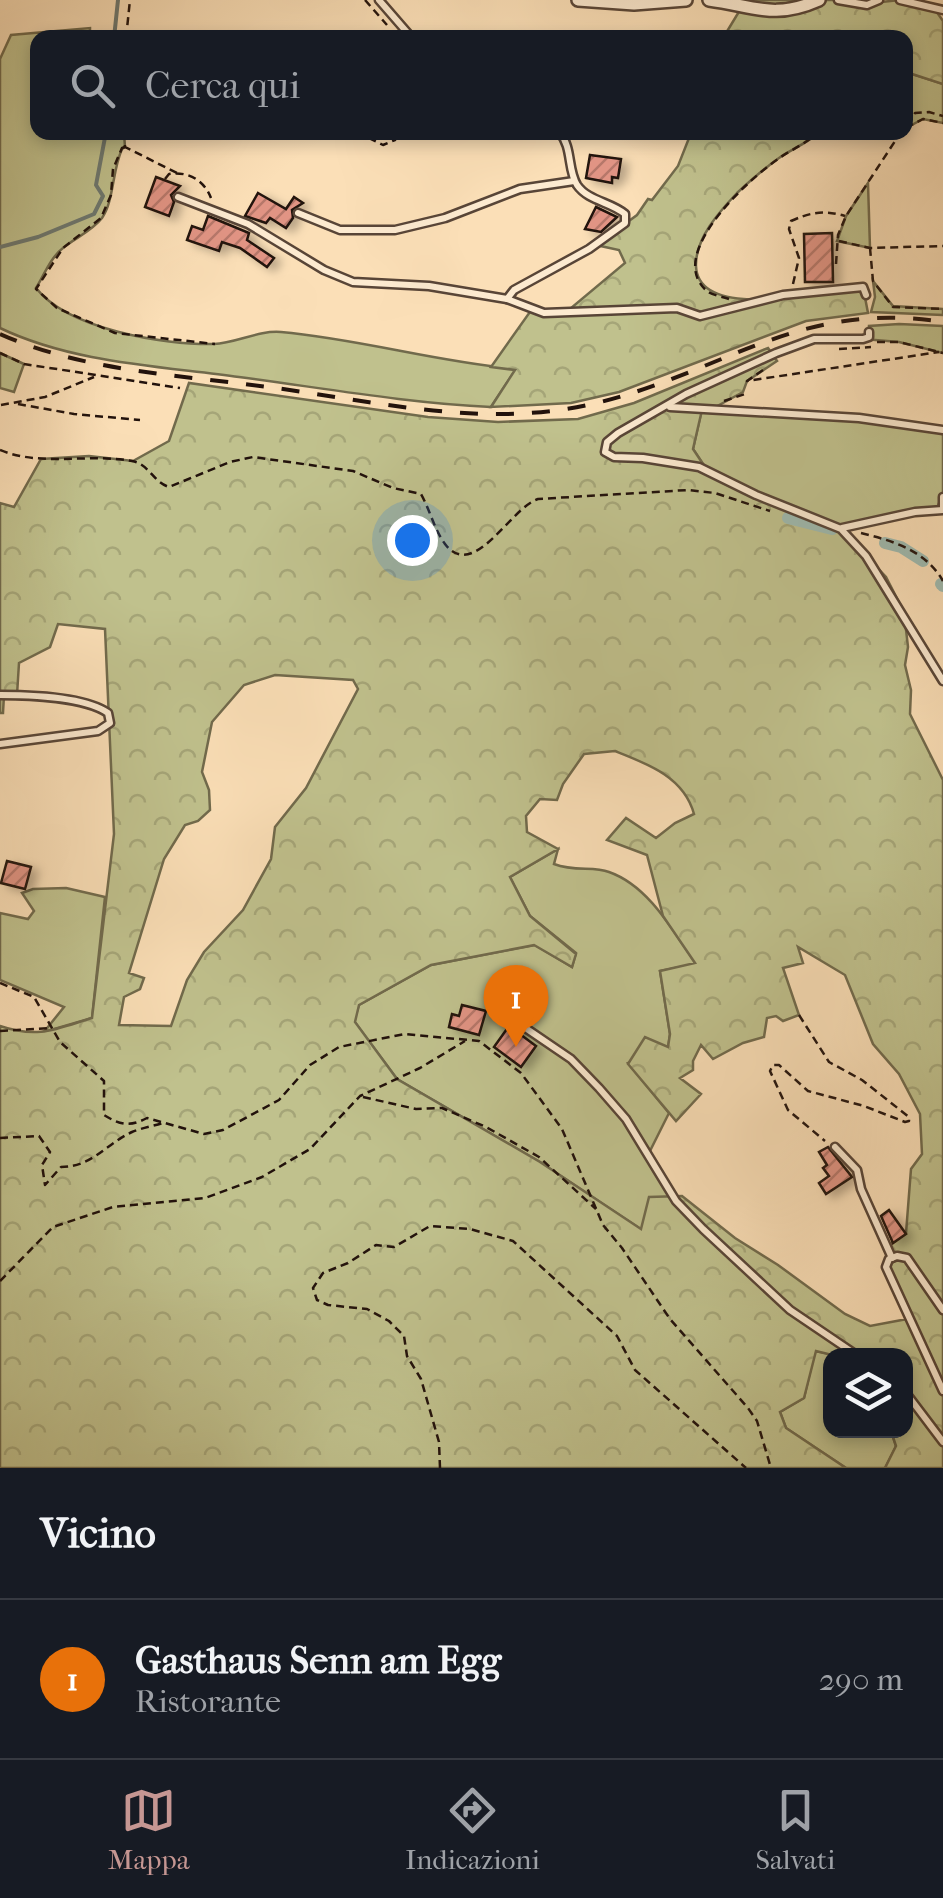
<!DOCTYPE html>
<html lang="it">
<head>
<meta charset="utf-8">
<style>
	:root { --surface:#171b24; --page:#242831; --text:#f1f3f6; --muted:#9ea1a6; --line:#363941; --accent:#c59692 }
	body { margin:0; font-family:"IM FELL French Canon",serif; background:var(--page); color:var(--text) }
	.controls { position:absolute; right:30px; bottom:30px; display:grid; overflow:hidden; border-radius:20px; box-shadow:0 5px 15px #0003 }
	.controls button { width:90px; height:90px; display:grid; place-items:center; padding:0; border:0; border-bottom:2px solid var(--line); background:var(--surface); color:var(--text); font:50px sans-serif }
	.you { position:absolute; left:412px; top:540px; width:35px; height:35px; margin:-25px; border:8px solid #fff; border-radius:50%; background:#1a73e8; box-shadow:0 0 0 15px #1a73e833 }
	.badge { display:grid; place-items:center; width:65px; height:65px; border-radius:50%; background:var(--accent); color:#fff; font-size:32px; font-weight:700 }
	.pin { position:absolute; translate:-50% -82px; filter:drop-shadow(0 2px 5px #0008) }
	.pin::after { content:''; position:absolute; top:52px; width:35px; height:30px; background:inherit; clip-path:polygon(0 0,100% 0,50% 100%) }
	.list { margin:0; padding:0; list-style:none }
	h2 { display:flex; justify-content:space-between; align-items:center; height:130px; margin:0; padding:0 40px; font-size:42px }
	h2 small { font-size:32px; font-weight:400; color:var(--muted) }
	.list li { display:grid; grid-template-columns:65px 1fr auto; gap:30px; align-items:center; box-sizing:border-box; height:160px; padding:0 40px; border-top:2px solid var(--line) }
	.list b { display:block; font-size:38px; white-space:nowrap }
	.list p { margin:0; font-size:32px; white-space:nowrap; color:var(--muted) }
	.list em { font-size:32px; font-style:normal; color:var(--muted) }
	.icon { flex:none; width:55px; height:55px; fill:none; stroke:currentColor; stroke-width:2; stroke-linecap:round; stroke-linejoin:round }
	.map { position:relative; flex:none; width:943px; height:1468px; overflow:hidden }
	.search { position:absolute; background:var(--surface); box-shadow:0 5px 15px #0003; left:30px; right:30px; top:30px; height:110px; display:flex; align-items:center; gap:25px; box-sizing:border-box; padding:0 35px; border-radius:20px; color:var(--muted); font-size:38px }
	.sheet { height:290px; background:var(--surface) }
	nav { display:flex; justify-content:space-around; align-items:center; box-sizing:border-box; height:140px; border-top:2px solid var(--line); background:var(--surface); font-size:28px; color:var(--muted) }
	nav a { display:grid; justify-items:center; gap:5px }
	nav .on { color:var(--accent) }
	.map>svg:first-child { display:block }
	.green { fill:#c0c18d; stroke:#716a4c; stroke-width:2.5 }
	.forest { fill:url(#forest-crowns); stroke:#716a4c; stroke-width:2.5; fill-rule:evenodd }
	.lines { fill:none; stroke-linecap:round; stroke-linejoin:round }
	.stream { stroke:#6d7870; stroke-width:4 }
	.canal { stroke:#9fbcb2; stroke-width:12 }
	.building { fill:url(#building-hatch); stroke:#22120c; stroke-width:2.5; filter:url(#shadow) }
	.service-casing { stroke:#584537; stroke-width:11 }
	.minor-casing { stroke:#584537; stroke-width:16 }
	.path { stroke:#22120c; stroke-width:2.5; stroke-dasharray:8 5; stroke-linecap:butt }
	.service { stroke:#fcead0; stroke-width:6 }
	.minor { stroke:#fcead0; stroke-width:11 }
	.rail { stroke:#22120c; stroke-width:4; stroke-dasharray:18 18; stroke-linecap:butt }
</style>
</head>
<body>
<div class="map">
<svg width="943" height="1468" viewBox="0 0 943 1468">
	<defs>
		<pattern id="forest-crowns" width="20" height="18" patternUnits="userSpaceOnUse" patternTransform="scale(2.5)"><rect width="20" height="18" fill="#c0c18d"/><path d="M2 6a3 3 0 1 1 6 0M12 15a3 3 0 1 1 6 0" fill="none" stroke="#a5a578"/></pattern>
		<pattern id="building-hatch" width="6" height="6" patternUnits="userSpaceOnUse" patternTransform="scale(2.5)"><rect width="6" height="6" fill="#e19484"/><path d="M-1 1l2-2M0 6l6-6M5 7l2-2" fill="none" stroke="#b6776a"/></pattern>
		<filter id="shadow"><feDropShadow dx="7" dy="4" stdDeviation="5" flood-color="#0004"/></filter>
	</defs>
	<rect width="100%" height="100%" fill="#fbdfb7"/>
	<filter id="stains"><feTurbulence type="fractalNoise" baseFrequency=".002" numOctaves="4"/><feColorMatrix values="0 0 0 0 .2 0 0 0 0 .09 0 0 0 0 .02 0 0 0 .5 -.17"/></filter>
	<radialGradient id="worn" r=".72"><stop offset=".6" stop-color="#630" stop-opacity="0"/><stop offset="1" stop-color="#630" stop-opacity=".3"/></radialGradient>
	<g class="green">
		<path d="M90 28V37L38 38V132L124 133 125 147 122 149C112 171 114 201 102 218 92 231 75 238 63 248 51 257 44 275 36 288 68 329 163 345 214 344 236 343 259 330 281 332 360 339 437 362 516 369L491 407C407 403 323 388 239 377 160 366 73 363 0 328V59L11 35Z"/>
		<polygon points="906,72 943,84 943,123 923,119 906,128 910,116 906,113"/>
		<polygon points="868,183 870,248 837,241 846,216"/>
		<polygon points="873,281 893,306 943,309 943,315 871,312 875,297"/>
		<polygon points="899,324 943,326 943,353 899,342 863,339 869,332 869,326"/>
		<polygon points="0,353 24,364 14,392 0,388"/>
		<polygon points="702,409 859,418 943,432 943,493 937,508 841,529 709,473 693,449"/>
		<path d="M558 849 554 864C575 872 593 866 609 872 649 886 673 931 696 964L660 971 670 1034 668 1048 628 1063 669 1113 647 1157 671 1196 642 1230 540 1162 397 1079 354 1021 359 1005 431 965 535 945 572 967 576 953 530 916 510 877Z"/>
		<polygon points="66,888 105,897 92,1018 44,1032 64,1007 0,980 0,913 28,919 34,911 22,893 33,889"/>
		<polygon points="815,1351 836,1355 830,1356 830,1430 891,1431 896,1446 885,1468 846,1468 786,1428 780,1412 804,1398"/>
	</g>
	<g class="forest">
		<polygon points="746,0 838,0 853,5 900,0 934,8 943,21 943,84 906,72 906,38 723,38"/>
		<path d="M691 133H818C806 144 792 149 779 158 765 168 750 181 737 193 719 212 695 239 696 266 698 323 827 291 863 287L868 313 806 321 619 392 571 403 491 407 515 370 491 367 532 309 564 314 625 263 619 250 596 245 637 215 648 199 652 200 678 166Z"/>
		<path d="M768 348 777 361 747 381 743 392 710 410H702L693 449 709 473 841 529 886 577 904 612 908 647 905 665 911 690 910 714 943 780V1468H885L896 1446 891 1431 906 1430V1356H836L816 1351 804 1398 780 1412 786 1428 846 1468H0V1026C38 1039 56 1029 92 1018L114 834 105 629 58 624 50 647 19 663 17 695H4L3 713H0V503L14 507 41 459 89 456 133 461 169 441 189 383 428 417 498 422 578 419 634 403ZM275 675 353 680 358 689 306 788 275 827 271 859 243 910 204 952 187 980 171 1026 119 1025 124 997 140 989 144 978 129 973 164 859 185 825 198 821 210 810 209 790 202 772 212 722 244 685ZM615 751C648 764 684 777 694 814L675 823 656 838 626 818 607 840 647 855 663 916 695 963 660 971 670 1034 668 1047 645 1037 628 1064 676 1121 701 1094 680 1078 693 1070V1061L701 1045 713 1059 743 1043 764 1037 767 1018 776 1016 783 1021 799 1015 783 968 803 963 798 947 845 975 873 1044 899 1074 920 1114 922 1154 911 1169 906 1233 892 1243 883 1265 907 1319 870 1326 845 1314 778 1265 735 1238 682 1196 649 1197 641 1229 540 1162 397 1079 355 1022 359 1005 431 965 534 945 572 967 576 954 530 916 510 877 558 849 527 832 526 816 540 799 557 800 563 784 584 754Z"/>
	</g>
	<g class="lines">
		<g class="stream">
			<polyline points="114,38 118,0"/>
			<polyline points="0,247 38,237 94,214 103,196 96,185 106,132"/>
		</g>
		<g class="canal">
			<polyline points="788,518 832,529"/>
			<polyline points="885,543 901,547 923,561"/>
			<polyline points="941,584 943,586"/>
		</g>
	</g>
	<g class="building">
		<polygon points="590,155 621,159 618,178 612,177 612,183 586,178"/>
		<polygon points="156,177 180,186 171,195 174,202 169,216 145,207"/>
		<polygon points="258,193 286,209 294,197 303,203 292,210 293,218 286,228 270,218 266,223 245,216"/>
		<polygon points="596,207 617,217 601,232 585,229"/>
		<polygon points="208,216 249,233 247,240 274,258 267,267 240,248 222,242 219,251 187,240 192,226 203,230"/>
		<polygon points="832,233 833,282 805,282 804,234"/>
		<polygon points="7,861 31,867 25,889 1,883"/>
		<polygon points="462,1005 486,1011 479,1035 449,1027 452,1014 459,1016"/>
		<polygon points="509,1026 536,1046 521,1067 494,1047"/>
		<polygon points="828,1147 852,1177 826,1194 819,1183 829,1176 823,1168 827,1165 819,1152"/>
		<polygon points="889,1210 906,1234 893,1243 881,1216"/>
	</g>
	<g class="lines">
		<defs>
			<g id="service">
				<polyline points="379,0 412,38"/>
				<polyline points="838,0 867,5 879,0"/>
				<polyline points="900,0 943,10"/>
				<path d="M559 132C573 147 567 169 577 185 588 201 611 202 625 214V223L589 249 514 290 507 299 544 313 677 308 700 316 783 295 863 287 866 295"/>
				<polyline points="178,197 248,224 324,270 353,282 429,286 507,299"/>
				<polyline points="298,213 340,230 395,230 445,218 520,189 574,181"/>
				<polyline points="869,332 869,337 863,339 814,339 776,353 686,394 618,433 607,442 605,452 614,457 643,458 699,467 756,495 841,529 866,556 943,681"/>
				<polyline points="670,407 859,418 943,430"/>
				<polyline points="842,528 915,512 943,510 943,497"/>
				<path d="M0 695C29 695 85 697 108 713L110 723 98 731 0 744"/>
				<polyline points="502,1012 571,1059 599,1088 626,1119 676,1201 703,1229 790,1310 858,1356"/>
				<polyline points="835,1147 857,1170 861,1189 892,1258"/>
				<polyline points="943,1310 907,1258 897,1256 889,1259 886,1267 943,1391"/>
				<polyline points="906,1393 943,1442"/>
			</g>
			<g id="minor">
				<polyline points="578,0 634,4 686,0"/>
				<path d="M709 0C754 6 774 20 819 0"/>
			</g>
		</defs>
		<use href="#service" class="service-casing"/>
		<use href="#minor" class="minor-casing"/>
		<g class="path">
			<polyline points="365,0 387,25"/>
			<polyline points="126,38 130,0"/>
			<polyline points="906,124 915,113 929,112 943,116"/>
			<polyline points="906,128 923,119 943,123"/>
			<polyline points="124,132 125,147 177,173"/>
			<polyline points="357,132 383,145 395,140 400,132"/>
			<polyline points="125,147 122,148 113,169 111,195 101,218 63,248 36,289 57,308 115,333 215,344"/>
			<path d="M165 179 169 174C188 171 204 180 211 198"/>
			<polyline points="839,241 870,248 943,246"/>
			<polyline points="870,248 873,281 893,307 943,309"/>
			<polyline points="836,264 838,235 846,216 901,132"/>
			<path d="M793 284 799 258 789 229 791 221C811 212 824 210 845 216"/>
			<path d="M729 299C723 297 712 295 707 291 664 255 750 178 778 159 792 149 806 144 818 132"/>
			<polyline points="877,342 899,342 943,353"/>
			<polyline points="839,349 871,347"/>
			<polyline points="0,353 24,364 180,388"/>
			<polyline points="763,370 747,381 939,352"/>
			<polyline points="724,401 745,394"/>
			<polyline points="18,404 74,414 140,420"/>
			<polyline points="1,405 45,397 94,377"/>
			<path d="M0 450C41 467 88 453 132 461 149 464 153 482 169 487L230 462 253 457 353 471 393 488 421 494C430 510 434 529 445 544 474 582 510 508 538 499L688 490 715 493 770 511"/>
			<path d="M861 533C893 541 925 550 943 581"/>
			<path d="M0 983 34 997 60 1042 104 1081V1115C120 1125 130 1127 147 1118L204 1134 223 1130 279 1100 310 1065 339 1047 405 1034 479 1041 521 1073 562 1129 603 1225 622 1248 670 1319 748 1408 757 1421 771 1468"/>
			<polyline points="799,1015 829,1062 862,1080 909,1117 909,1121 905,1122 864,1106 808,1091 779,1065 773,1065 770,1071 788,1110 825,1141"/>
			<polyline points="0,1031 52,1028"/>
			<polyline points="363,1097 416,1109 442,1108 486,1127 539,1157 596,1209"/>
			<path d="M0 1138 39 1136 50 1152 42 1165 45 1185 61 1167C92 1167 106 1144 132 1132 142 1128 153 1126 163 1123"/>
			<polyline points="0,1281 53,1227 113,1207 205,1198 262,1177 310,1149 360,1096 420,1068 465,1041"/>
			<polyline points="440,1468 439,1442 421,1379 407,1356 404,1336 389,1321 367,1309 328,1305 317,1300 313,1288 323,1273 348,1263 376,1245 394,1247 430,1226 470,1229 513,1241 617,1336 635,1370 746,1468"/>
		</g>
		<use href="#service" class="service"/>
		<use href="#minor" class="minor"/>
		<path class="rail" d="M0 334C83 371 178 375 268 387 375 401 484 429 592 404 722 374 798 299 943 322"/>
	</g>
	<rect width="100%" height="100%" filter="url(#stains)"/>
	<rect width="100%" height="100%" fill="url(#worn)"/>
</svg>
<div class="controls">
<button><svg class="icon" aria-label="layers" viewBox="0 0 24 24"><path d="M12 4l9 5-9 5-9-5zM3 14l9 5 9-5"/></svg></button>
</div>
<div class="you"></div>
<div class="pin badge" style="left:516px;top:1047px;background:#e8710a">1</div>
<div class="search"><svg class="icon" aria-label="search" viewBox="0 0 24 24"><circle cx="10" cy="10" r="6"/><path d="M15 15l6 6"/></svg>Cerca qui</div>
</div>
<section class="sheet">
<h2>Vicino<small></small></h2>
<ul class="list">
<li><span class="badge" style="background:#e8710a">1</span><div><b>Gasthaus Senn am Egg</b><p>Ristorante</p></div><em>290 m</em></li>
</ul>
</section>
<nav>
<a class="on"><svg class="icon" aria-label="map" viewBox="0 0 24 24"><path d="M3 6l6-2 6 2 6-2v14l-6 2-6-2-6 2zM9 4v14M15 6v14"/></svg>Mappa</a>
<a><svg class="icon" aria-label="directions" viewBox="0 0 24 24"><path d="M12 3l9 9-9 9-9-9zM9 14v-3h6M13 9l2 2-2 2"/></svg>Indicazioni</a>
<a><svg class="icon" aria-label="saved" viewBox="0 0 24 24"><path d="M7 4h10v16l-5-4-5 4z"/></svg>Salvati</a>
</nav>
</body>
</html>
